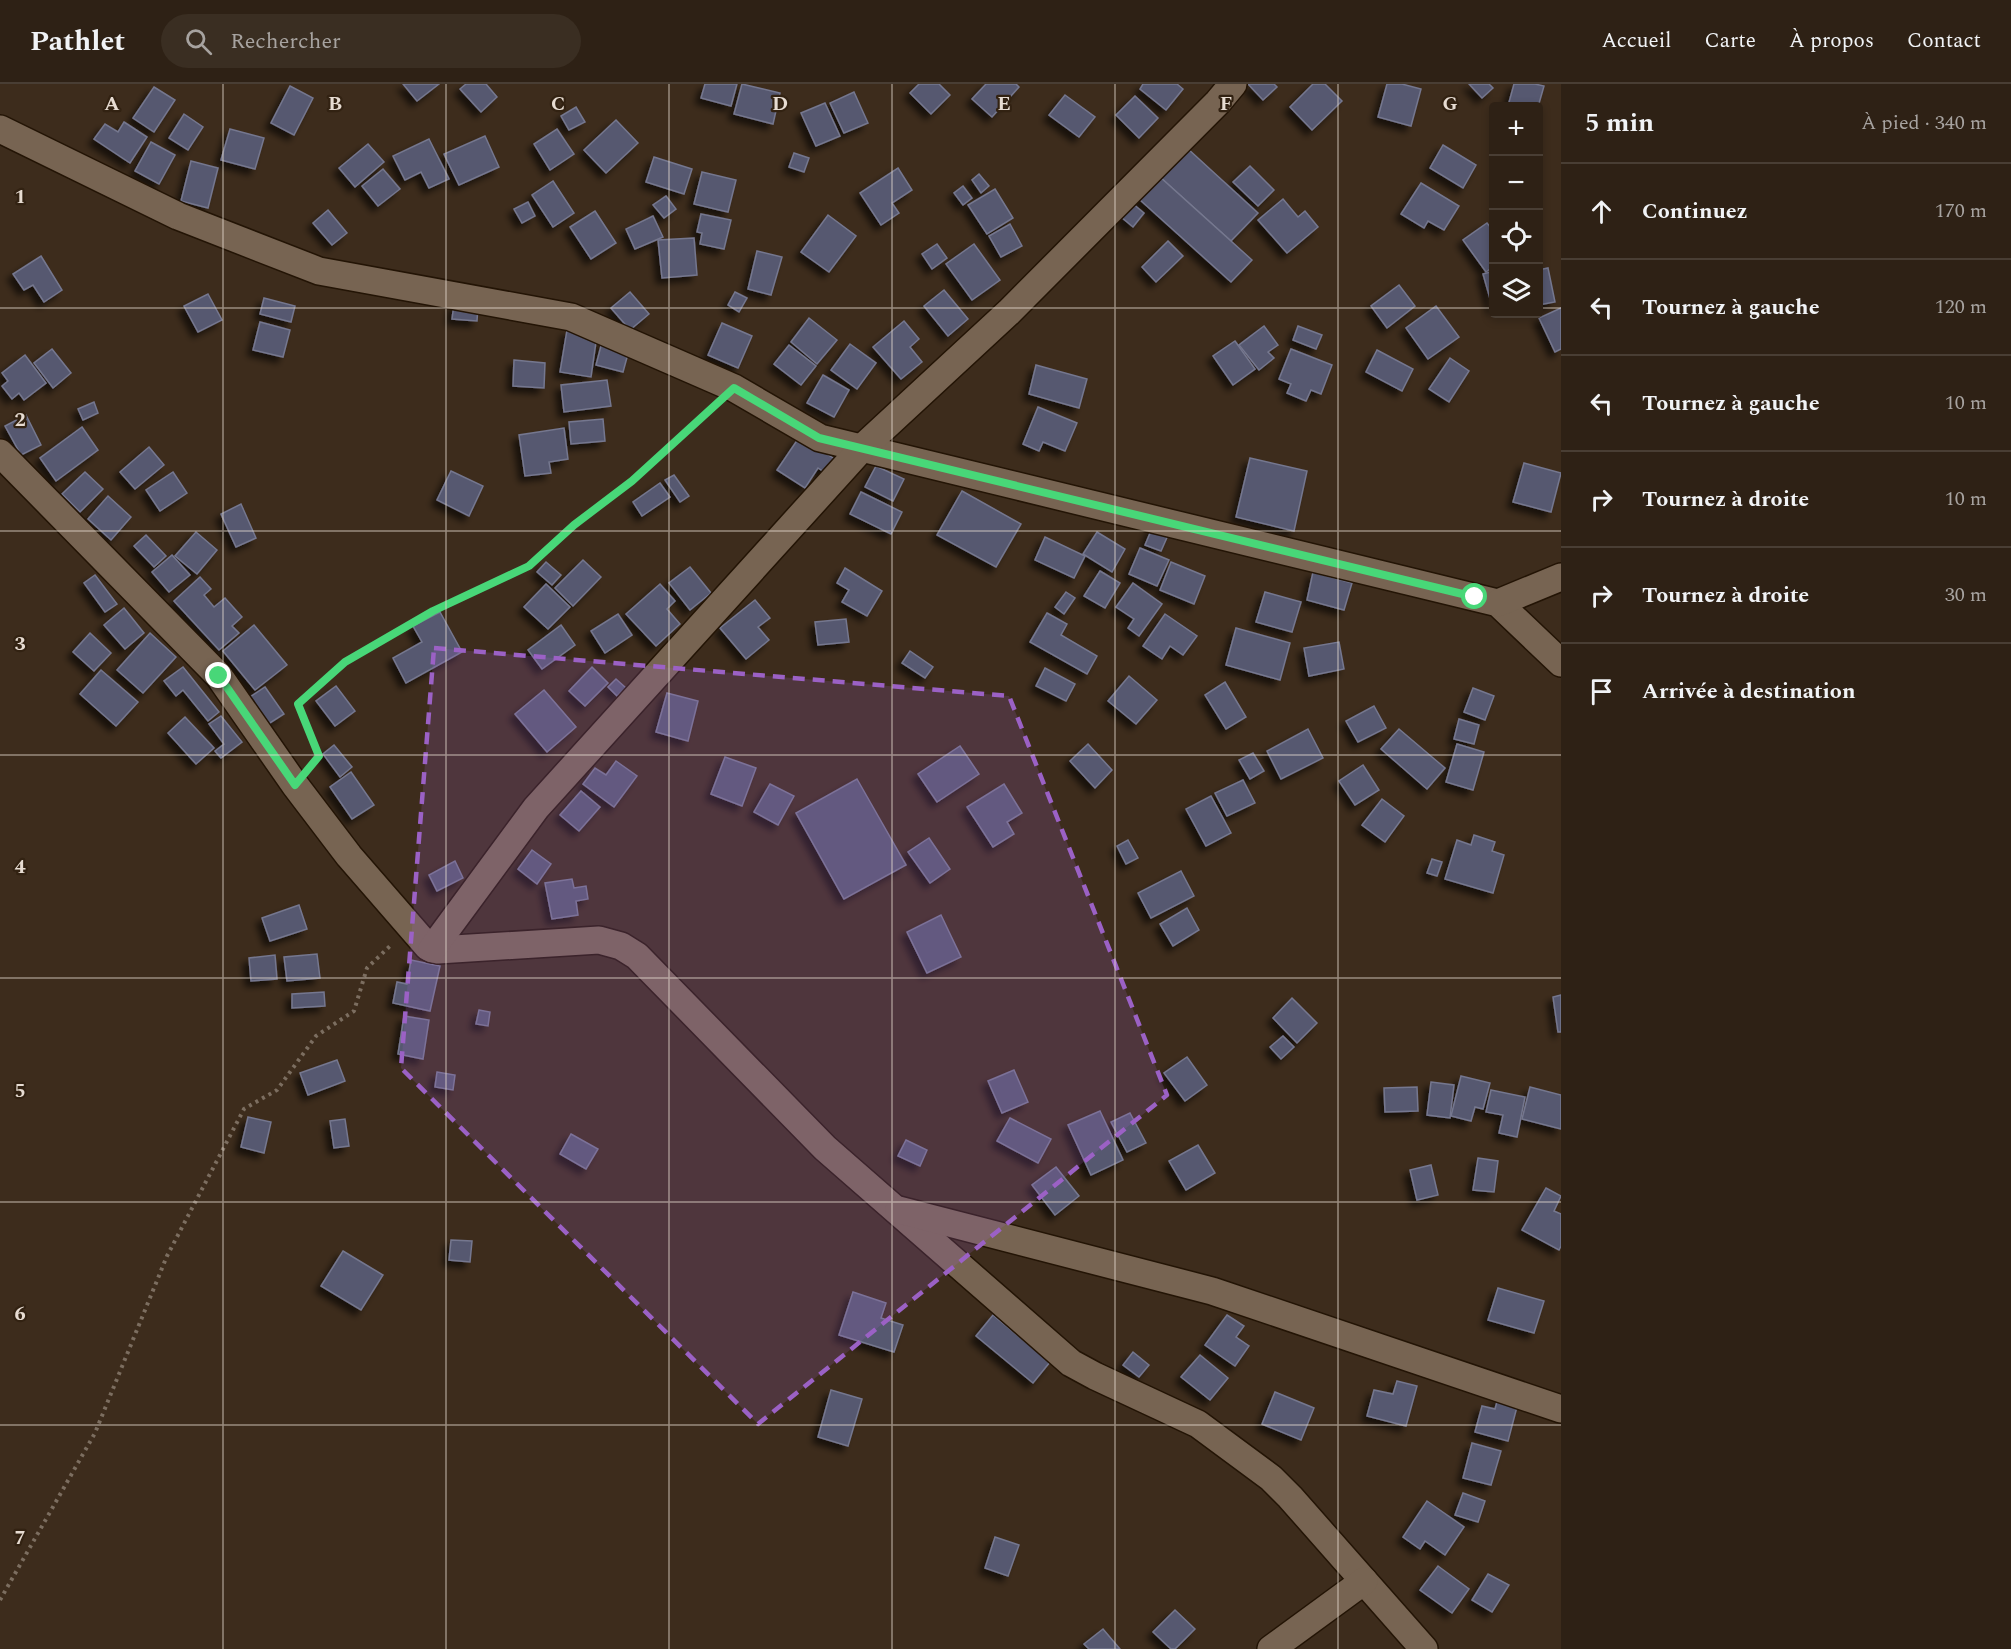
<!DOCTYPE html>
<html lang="fr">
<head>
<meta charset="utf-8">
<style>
	:root { --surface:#2e2115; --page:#3a2e22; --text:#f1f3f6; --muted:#a7a3a0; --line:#493e34 }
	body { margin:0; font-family:Spectral,serif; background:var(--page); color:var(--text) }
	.controls { position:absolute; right:18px; top:18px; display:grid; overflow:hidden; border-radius:6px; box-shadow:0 3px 9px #0003 }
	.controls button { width:54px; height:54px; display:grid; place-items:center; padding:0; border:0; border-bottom:2px solid var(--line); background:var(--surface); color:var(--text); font:30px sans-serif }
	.stop { position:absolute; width:18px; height:18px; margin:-14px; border:4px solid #48d778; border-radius:50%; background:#fff }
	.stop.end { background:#48d778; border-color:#fff; box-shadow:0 2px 6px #0008 }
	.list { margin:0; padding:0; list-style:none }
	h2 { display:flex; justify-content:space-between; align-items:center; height:78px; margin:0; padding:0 24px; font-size:26px }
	h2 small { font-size:20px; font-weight:400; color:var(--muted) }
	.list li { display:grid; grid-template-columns:39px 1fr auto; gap:18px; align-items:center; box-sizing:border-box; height:96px; padding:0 24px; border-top:2px solid var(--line) }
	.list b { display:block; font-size:22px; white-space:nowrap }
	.list em { font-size:20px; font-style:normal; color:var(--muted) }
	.icon { flex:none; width:33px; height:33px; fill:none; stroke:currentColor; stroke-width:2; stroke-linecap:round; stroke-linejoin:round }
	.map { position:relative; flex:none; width:1561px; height:1565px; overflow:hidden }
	header { display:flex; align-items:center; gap:36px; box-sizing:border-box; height:84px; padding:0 30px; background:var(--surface); border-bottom:2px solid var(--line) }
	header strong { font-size:28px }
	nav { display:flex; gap:33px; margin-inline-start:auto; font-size:21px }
	.search { width:420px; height:54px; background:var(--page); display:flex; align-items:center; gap:15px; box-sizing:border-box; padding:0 21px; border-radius:33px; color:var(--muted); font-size:22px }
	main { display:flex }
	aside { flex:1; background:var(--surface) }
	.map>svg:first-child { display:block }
	.building { fill:#56596f; stroke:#75778f; stroke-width:1.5; filter:url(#shadow) }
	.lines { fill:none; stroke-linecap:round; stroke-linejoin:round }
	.minor-casing { stroke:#231405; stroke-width:30 }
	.path { stroke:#7c6e60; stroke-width:4; stroke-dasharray:3 4.5; stroke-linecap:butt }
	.minor { stroke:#776452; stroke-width:27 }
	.route { stroke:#48d778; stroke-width:8 }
	.marked { fill:#9b61c5; fill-opacity:0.2; stroke:#9b61c5; stroke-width:4.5; stroke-dasharray:12 8; stroke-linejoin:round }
	.grid { fill:none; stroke:#e7dcd2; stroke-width:1.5; stroke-opacity:0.55 }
	.grid-label { font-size:20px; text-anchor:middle; font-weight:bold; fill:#e7dcd2; stroke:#322212; stroke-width:4.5; stroke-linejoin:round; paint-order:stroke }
</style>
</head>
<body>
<header>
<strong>Pathlet</strong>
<div class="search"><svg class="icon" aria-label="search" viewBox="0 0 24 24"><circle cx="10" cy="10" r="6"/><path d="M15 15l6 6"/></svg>Rechercher</div>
<nav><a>Accueil</a><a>Carte</a><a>À propos</a><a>Contact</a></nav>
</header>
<main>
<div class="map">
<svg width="1561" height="1565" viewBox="0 0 1561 1565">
	<defs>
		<filter id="shadow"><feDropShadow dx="-5.5" dy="5.5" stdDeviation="3" flood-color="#0009"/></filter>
	</defs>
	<rect width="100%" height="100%" fill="#3d2c1c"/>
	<g class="building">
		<polygon points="403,0 439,0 417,17"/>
		<polygon points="466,0 486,0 497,13 481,28 460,5"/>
		<polygon points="705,0 737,0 731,22 701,14"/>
		<polygon points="742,0 780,9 773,40 734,30"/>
		<polygon points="919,0 939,0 950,11 931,30 910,9"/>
		<polygon points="986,0 1016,0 1019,3 992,33 972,15"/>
		<polygon points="1143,0 1177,0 1183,5 1166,26 1140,5"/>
		<polygon points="1248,0 1274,0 1277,3 1263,16"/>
		<polygon points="1313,0 1325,0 1342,17 1312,46 1290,23"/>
		<polygon points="1387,0 1402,0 1421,5 1411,42 1378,33"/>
		<polygon points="1469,0 1489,0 1493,4 1482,14"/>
		<polygon points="1514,0 1535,0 1544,2 1538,23 1508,22"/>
		<polygon points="290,2 313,14 294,51 271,39"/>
		<polygon points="154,3 175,16 154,48 133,34"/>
		<polygon points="854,8 868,39 844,49 830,19"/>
		<polygon points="1065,11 1095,33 1079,53 1049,31"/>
		<polygon points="1135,12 1158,34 1139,54 1116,31"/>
		<polygon points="825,19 840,52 816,62 801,29"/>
		<polygon points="576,23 585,38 569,46 561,32"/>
		<polygon points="184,30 203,43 188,66 169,54"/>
		<polygon points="616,36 638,59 606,89 584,66"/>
		<polygon points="124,38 147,53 130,79 94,55 105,40 118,48"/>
		<polygon points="230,45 264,54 255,85 221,76"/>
		<polygon points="557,45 574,70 550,86 534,60"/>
		<polygon points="485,52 499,83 459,101 444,70"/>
		<polygon points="429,55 449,95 429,104 421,88 405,96 393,72"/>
		<polygon points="151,58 175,71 159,100 135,87"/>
		<polygon points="368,60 384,78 355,103 339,84"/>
		<polygon points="1443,61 1476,81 1463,104 1430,84"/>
		<polygon points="1187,64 1258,129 1231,157 1160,93"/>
		<polygon points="794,69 809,74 804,88 789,83"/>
		<polygon points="654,73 692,85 684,110 646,98"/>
		<polygon points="191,77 218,84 208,124 181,117"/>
		<polygon points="1250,82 1274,106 1258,122 1233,98"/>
		<polygon points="898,84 912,106 892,119 899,129 881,141 860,109"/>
		<polygon points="383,85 400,105 378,122 362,102"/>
		<polygon points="702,88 736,96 728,128 694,120"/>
		<polygon points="979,90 989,102 981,109 972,96"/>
		<polygon points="1160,93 1252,176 1231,198 1139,115"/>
		<polygon points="553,97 574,129 553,143 532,111"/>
		<polygon points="1421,99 1459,122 1444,146 1428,137 1424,144 1401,130"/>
		<polygon points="963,102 972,114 963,121 954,109"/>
		<polygon points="995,105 1013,134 987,150 968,121"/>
		<polygon points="666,112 676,125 664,134 653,121"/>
		<polygon points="1283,115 1298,133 1305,127 1318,143 1287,169 1258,136"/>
		<polygon points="528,118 535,132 522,139 514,125"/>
		<polygon points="1132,119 1144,129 1133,143 1121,133"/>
		<polygon points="328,126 347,149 332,161 313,139"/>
		<polygon points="595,127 616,159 591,175 570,143"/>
		<polygon points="701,130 731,136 724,165 700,160 702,149 697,148"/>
		<polygon points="828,131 856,152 829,188 801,168"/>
		<polygon points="653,132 663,153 635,165 626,145"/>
		<polygon points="1487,139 1494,148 1494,182 1486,188 1463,156"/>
		<polygon points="1010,140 1022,162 1001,173 989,152"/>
		<polygon points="694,154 697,191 662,194 658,156"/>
		<polygon points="1168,157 1183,172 1156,198 1142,183"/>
		<polygon points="937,160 947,174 932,185 922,170"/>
		<polygon points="974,160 1000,196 972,216 946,180"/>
		<polygon points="757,167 782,173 771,211 748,205"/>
		<polygon points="41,172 62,206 44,218 33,201 24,206 13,190"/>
		<polygon points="1548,184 1555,218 1538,221 1538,186"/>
		<polygon points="1494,187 1494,224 1493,225 1483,190"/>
		<polygon points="1399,201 1415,222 1387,244 1371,222"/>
		<polygon points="944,206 968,235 948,252 924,222"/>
		<polygon points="630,208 649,230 630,246 611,224"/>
		<polygon points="735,208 747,214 739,228 728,221"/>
		<polygon points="208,210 222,236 198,248 184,222"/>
		<polygon points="264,214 295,222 291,238 260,230"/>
		<polygon points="454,220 478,222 477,237 452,235"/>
		<polygon points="1436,222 1459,253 1428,275 1406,244"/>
		<polygon points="1561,224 1561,265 1555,268 1539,234"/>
		<polygon points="809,234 837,256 817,280 791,258"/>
		<polygon points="904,237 919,255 910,263 922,278 901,295 873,263"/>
		<polygon points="260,238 290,246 283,273 253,266"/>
		<polygon points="722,239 752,252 738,284 708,271"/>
		<polygon points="1264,242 1278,261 1268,268 1274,274 1259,286 1239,261"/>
		<polygon points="1298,242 1322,251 1316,265 1293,256"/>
		<polygon points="567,246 597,251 591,293 560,288"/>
		<polygon points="1235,257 1255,285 1233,301 1213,272"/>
		<polygon points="602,258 629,266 623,288 596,281"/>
		<polygon points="850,260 876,279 857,305 831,286"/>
		<polygon points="789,261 816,282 801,301 774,280"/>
		<polygon points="52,265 71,289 53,304 34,279"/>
		<polygon points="1291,265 1332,281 1321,310 1311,306 1306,317 1287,309 1291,300 1279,295"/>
		<polygon points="1377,266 1413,285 1402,307 1366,288"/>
		<polygon points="25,271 46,299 24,316 19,309 12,315 2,302 8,297 2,289"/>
		<polygon points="1450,274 1469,287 1449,318 1429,305"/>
		<polygon points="514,276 545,279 544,304 513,302"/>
		<polygon points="1036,281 1087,295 1079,324 1029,310"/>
		<polygon points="823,291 849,306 834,333 807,319"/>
		<polygon points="607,296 611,322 564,328 561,301"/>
		<polygon points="94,318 98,329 83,336 78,325"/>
		<polygon points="1038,323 1077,339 1065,367 1043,358 1039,367 1023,360"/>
		<polygon points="26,331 41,361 21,371 5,342"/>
		<polygon points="603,335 605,357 571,360 569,338"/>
		<polygon points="82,343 98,366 56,397 40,374"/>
		<polygon points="564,344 568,375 549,378 551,389 525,392 519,351"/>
		<polygon points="800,352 836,376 827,390 818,384 805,404 777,386"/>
		<polygon points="149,363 164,381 135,405 120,388"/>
		<polygon points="1250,374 1307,387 1294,447 1236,433"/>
		<polygon points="1524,379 1561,389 1551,428 1513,418"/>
		<polygon points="876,382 904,395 893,417 865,403"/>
		<polygon points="451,387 483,402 469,432 437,416"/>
		<polygon points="85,388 103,405 80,428 62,410"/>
		<polygon points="173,388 187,409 160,427 146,406"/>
		<polygon points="674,391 689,412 680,418 665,396"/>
		<polygon points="660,399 670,413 642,432 633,418"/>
		<polygon points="962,407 1021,440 996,483 937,451"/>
		<polygon points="861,408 902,428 891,450 850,430"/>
		<polygon points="108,412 131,433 111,456 88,435"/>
		<polygon points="241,420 256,454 236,463 221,430"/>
		<polygon points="1153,442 1169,449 1161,467 1145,461"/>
		<polygon points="196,448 217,466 197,490 175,472"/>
		<polygon points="1097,448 1125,465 1112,488 1083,470"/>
		<polygon points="146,451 166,472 154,483 134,462"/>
		<polygon points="1045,453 1085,472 1074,494 1035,476"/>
		<polygon points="1140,464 1169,476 1157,502 1129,490"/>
		<polygon points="172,471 190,491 169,508 152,488"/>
		<polygon points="583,476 601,493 573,522 555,504"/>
		<polygon points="546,478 561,491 552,501 537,488"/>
		<polygon points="1171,478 1205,492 1194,520 1160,506"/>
		<polygon points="690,483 711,509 690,526 669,499"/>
		<polygon points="845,484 882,507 867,532 842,518 849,506 837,499"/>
		<polygon points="1100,487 1120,499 1105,524 1084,512"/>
		<polygon points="1313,488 1352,499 1344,526 1307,516"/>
		<polygon points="95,491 117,520 105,528 84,499"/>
		<polygon points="200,493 211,505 204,511 214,523 225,514 242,533 232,542 239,549 219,566 174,517"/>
		<polygon points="1133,499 1162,520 1139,552 1128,544 1134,535 1116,523"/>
		<polygon points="546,500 570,523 548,545 524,523"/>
		<polygon points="660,500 675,517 667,525 680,540 656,562 626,530"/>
		<polygon points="1066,508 1075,514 1064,530 1055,523"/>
		<polygon points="1265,508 1301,518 1292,548 1256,538"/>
		<polygon points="755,516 770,534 758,543 769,556 746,575 720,544"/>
		<polygon points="124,524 144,549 125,565 104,541"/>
		<polygon points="440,528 462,568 406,599 393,574 422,558 413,542"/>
		<polygon points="1047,529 1067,540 1061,551 1097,572 1087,590 1030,558"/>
		<polygon points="618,530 632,551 605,569 591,547"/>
		<polygon points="1165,530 1197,552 1183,571 1170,562 1162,575 1143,562"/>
		<polygon points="846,535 849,558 818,561 815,538"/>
		<polygon points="254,541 287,581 255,606 223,567"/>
		<polygon points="561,541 575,561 542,585 528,566"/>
		<polygon points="1236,544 1290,559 1280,596 1226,581"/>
		<polygon points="90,549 111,569 94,587 73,568"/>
		<polygon points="150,549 176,573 143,609 117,586"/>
		<polygon points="1339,558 1344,585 1309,592 1304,564"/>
		<polygon points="910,567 933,583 925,594 902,579"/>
		<polygon points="183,583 219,628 208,637 183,606 176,612 164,597"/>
		<polygon points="592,583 608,599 585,622 569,607"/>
		<polygon points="1045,584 1075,600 1066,617 1036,602"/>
		<polygon points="101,586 138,618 116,642 80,610"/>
		<polygon points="1129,592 1157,616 1136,640 1108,617"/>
		<polygon points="616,595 626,604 617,612 608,603"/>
		<polygon points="1225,598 1246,633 1226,645 1205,611"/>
		<polygon points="336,602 355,627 335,642 316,617"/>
		<polygon points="265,603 284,630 262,644 244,617"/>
		<polygon points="1473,604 1494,612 1485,636 1464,628"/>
		<polygon points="544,606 576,643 547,668 515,630"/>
		<polygon points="667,609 698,617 688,657 656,648"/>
		<polygon points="1374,622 1386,644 1358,658 1346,637"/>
		<polygon points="221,632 242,658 221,674 215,667 224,660 209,640"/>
		<polygon points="185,633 214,664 196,680 168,649"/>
		<polygon points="1459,635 1479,641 1474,660 1454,655"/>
		<polygon points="1308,645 1323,674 1281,695 1267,667"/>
		<polygon points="1399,645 1445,684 1427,705 1381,665"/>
		<polygon points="1088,660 1112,686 1095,704 1070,677"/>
		<polygon points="1457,660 1484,668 1473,706 1446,698"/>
		<polygon points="334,661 352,683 340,693 323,670"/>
		<polygon points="960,662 979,690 937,718 918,690"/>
		<polygon points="1253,669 1264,687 1250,695 1239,676"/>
		<polygon points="725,673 756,684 742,722 711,710"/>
		<polygon points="616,677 637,692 614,723 583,700 595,684 606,691"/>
		<polygon points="1363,681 1379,706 1355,721 1339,697"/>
		<polygon points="351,688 374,721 352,735 330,703"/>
		<polygon points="857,695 906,781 844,815 796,729"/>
		<polygon points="1243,696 1255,719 1227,732 1215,709"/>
		<polygon points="770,700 794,712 778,741 754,728"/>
		<polygon points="1004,700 1022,729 1007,738 1014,750 993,763 967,723"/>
		<polygon points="581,707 600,723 579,747 560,731"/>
		<polygon points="1211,712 1231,749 1206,762 1186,725"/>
		<polygon points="1382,715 1404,732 1385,758 1362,741"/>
		<polygon points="1474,751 1495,758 1492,767 1504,771 1493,809 1445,795 1457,756 1471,761"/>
		<polygon points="929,754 950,785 930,799 908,768"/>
		<polygon points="1128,756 1138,774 1126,780 1117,762"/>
		<polygon points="532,766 551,780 537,800 518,785"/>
		<polygon points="1432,775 1442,778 1437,792 1427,789"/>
		<polygon points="455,777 463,794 437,807 429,791"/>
		<polygon points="1181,787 1194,812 1151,834 1138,809"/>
		<polygon points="572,795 574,804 586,802 588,815 576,817 578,831 552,835 545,799"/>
		<polygon points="299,821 307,845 270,857 262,834"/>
		<polygon points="1187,824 1199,846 1173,862 1160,840"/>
		<polygon points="941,831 961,873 927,889 907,848"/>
		<polygon points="317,870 320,894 287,897 284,873"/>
		<polygon points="275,871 277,895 251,897 249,874"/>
		<polygon points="411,876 440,882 430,927 393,919 397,898 407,900"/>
		<polygon points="324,908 325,922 292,924 292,910"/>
		<polygon points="1561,911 1561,948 1558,948 1553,913"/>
		<polygon points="1292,914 1317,939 1297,959 1273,934"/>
		<polygon points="479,926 490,928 488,942 476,940"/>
		<polygon points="404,932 429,936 423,975 398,970"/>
		<polygon points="1283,952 1294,963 1281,975 1270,963"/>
		<polygon points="1187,973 1207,1001 1185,1017 1164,989"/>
		<polygon points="337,976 345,997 308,1011 300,989"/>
		<polygon points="1014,986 1028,1018 1002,1029 988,997"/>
		<polygon points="437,988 455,991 453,1006 435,1003"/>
		<polygon points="1461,992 1490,999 1483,1025 1475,1023 1471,1037 1451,1032"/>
		<polygon points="1431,998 1454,1001 1450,1034 1427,1031"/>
		<polygon points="1417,1003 1418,1027 1385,1028 1384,1004"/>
		<polygon points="1530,1003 1561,1011 1561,1045 1522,1035"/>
		<polygon points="1491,1006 1525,1013 1517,1053 1499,1049 1503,1031 1486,1028"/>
		<polygon points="1100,1027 1123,1076 1091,1091 1068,1041"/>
		<polygon points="1130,1029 1146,1059 1127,1068 1111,1038"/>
		<polygon points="248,1033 271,1038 264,1069 241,1063"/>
		<polygon points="1010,1034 1051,1055 1038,1079 997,1057"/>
		<polygon points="345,1035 349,1062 334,1064 330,1037"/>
		<polygon points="571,1050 598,1065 586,1085 560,1070"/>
		<polygon points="906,1056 927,1066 920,1082 898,1072"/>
		<polygon points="1198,1061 1215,1089 1186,1106 1169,1077"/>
		<polygon points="1478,1074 1498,1077 1494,1108 1473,1106"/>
		<polygon points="1431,1081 1438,1111 1417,1116 1410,1086"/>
		<polygon points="1056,1083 1079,1112 1055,1131 1032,1101"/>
		<polygon points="1546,1104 1561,1112 1554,1127 1561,1130 1561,1162 1559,1166 1522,1146"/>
		<polygon points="451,1156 472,1157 470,1178 449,1176"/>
		<polygon points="343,1167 383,1191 361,1226 321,1202"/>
		<polygon points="1498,1204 1544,1217 1534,1249 1488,1236"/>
		<polygon points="853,1208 886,1219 881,1234 903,1241 894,1268 839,1251"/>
		<polygon points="993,1231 1050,1278 1033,1299 976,1252"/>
		<polygon points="1227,1231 1244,1242 1236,1253 1249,1262 1235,1282 1205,1261"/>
		<polygon points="1133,1268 1149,1281 1139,1293 1123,1281"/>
		<polygon points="1200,1271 1228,1294 1210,1316 1181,1293"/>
		<polygon points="1397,1297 1417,1302 1406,1342 1367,1332 1374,1306 1393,1310"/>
		<polygon points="831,1306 862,1315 848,1362 818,1353"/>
		<polygon points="1275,1308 1314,1324 1301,1356 1262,1340"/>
		<polygon points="1498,1314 1518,1319 1508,1357 1475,1348 1482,1322 1495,1325"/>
		<polygon points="1472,1359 1501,1367 1491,1401 1463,1394"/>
		<polygon points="1463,1409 1485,1417 1478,1438 1455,1431"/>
		<polygon points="1427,1417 1464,1443 1445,1471 1425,1457 1420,1465 1403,1453"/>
		<polygon points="995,1453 1019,1461 1008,1492 985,1484"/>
		<polygon points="1438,1482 1469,1505 1452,1529 1420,1506"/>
		<polygon points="1488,1490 1509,1501 1492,1528 1472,1516"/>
		<polygon points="1175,1526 1195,1545 1175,1565 1171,1565 1153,1548"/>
		<polygon points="1103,1545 1120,1565 1089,1565 1084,1560"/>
	</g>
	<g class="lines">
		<defs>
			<g id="minor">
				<polyline points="0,45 178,132 319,187 571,233 734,304 820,354 1498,519 1561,579"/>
				<polyline points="0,369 219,592 295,701 349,772 428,863 438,866 599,856 621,862 637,872 825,1064 1071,1279 1095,1292 1198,1340 1271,1394 1290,1413 1424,1565"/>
				<polyline points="1498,519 1561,493"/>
				<polyline points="432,865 536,724 863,363 1009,228 1218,18 1233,0"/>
				<polyline points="899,1126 1212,1207 1561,1325"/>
				<polyline points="1271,1565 1364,1497"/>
			</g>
		</defs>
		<use href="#minor" class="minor-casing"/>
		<g class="path">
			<polyline points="313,679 319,672 298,620 345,578 433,527 529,482 574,441 632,397 711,325"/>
			<polyline points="0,1516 95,1349 167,1172 244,1025 277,1006 316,952 354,927 367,884 390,862"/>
		</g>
		<use href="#minor" class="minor"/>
	</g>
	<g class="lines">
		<polyline class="route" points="219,592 295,701 319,672 298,620 345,578 433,527 529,482 574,441 632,397 734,304 819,354 1475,513"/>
	</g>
	<path class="marked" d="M434 564 1009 612 1167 1011 758 1340 401 984Z"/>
	<path class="grid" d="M223 0V1565M446 0V1565M669 0V1565M892 0V1565M1115 0V1565M1338 0V1565M0 224H1494M1538 224H1561M0 447H1561M0 671H1561M0 894H1561M0 1118H1561M0 1341H1561"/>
	<g class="grid-label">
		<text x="112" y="26">A</text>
		<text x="335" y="26">B</text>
		<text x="558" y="26">C</text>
		<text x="780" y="26">D</text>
		<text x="1004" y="26">E</text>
		<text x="1226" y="26">F</text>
		<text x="1450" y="26">G</text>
		<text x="20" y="119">1</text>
		<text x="20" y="342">2</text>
		<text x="20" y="566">3</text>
		<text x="20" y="789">4</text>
		<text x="20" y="1013">5</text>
		<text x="20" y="1236">6</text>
		<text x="20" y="1460">7</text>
	</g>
</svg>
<div class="controls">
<button>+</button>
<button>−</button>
<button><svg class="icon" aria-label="locate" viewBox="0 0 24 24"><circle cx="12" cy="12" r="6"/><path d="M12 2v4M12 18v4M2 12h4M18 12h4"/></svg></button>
<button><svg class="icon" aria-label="layers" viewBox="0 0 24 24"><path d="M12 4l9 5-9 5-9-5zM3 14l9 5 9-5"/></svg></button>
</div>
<div class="stop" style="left:1475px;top:513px"></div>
<div class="stop end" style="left:219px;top:592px"></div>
</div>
<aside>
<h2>5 min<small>À pied · 340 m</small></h2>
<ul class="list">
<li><svg class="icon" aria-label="ahead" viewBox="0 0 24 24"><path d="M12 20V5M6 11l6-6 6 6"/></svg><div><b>Continuez</b></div><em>170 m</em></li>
<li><svg class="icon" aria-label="left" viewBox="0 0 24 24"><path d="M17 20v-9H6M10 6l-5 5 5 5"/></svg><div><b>Tournez à gauche</b></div><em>120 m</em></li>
<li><svg class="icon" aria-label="left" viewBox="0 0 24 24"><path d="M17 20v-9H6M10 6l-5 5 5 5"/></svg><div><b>Tournez à gauche</b></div><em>10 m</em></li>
<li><svg class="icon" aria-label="right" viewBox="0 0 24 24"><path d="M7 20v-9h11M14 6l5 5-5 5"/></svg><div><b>Tournez à droite</b></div><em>10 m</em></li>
<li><svg class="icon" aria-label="right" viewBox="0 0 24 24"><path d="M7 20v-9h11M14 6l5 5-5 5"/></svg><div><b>Tournez à droite</b></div><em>30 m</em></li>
<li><svg class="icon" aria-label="arrive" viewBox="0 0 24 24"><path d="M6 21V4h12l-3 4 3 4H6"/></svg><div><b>Arrivée à destination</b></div></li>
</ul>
</aside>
</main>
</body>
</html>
